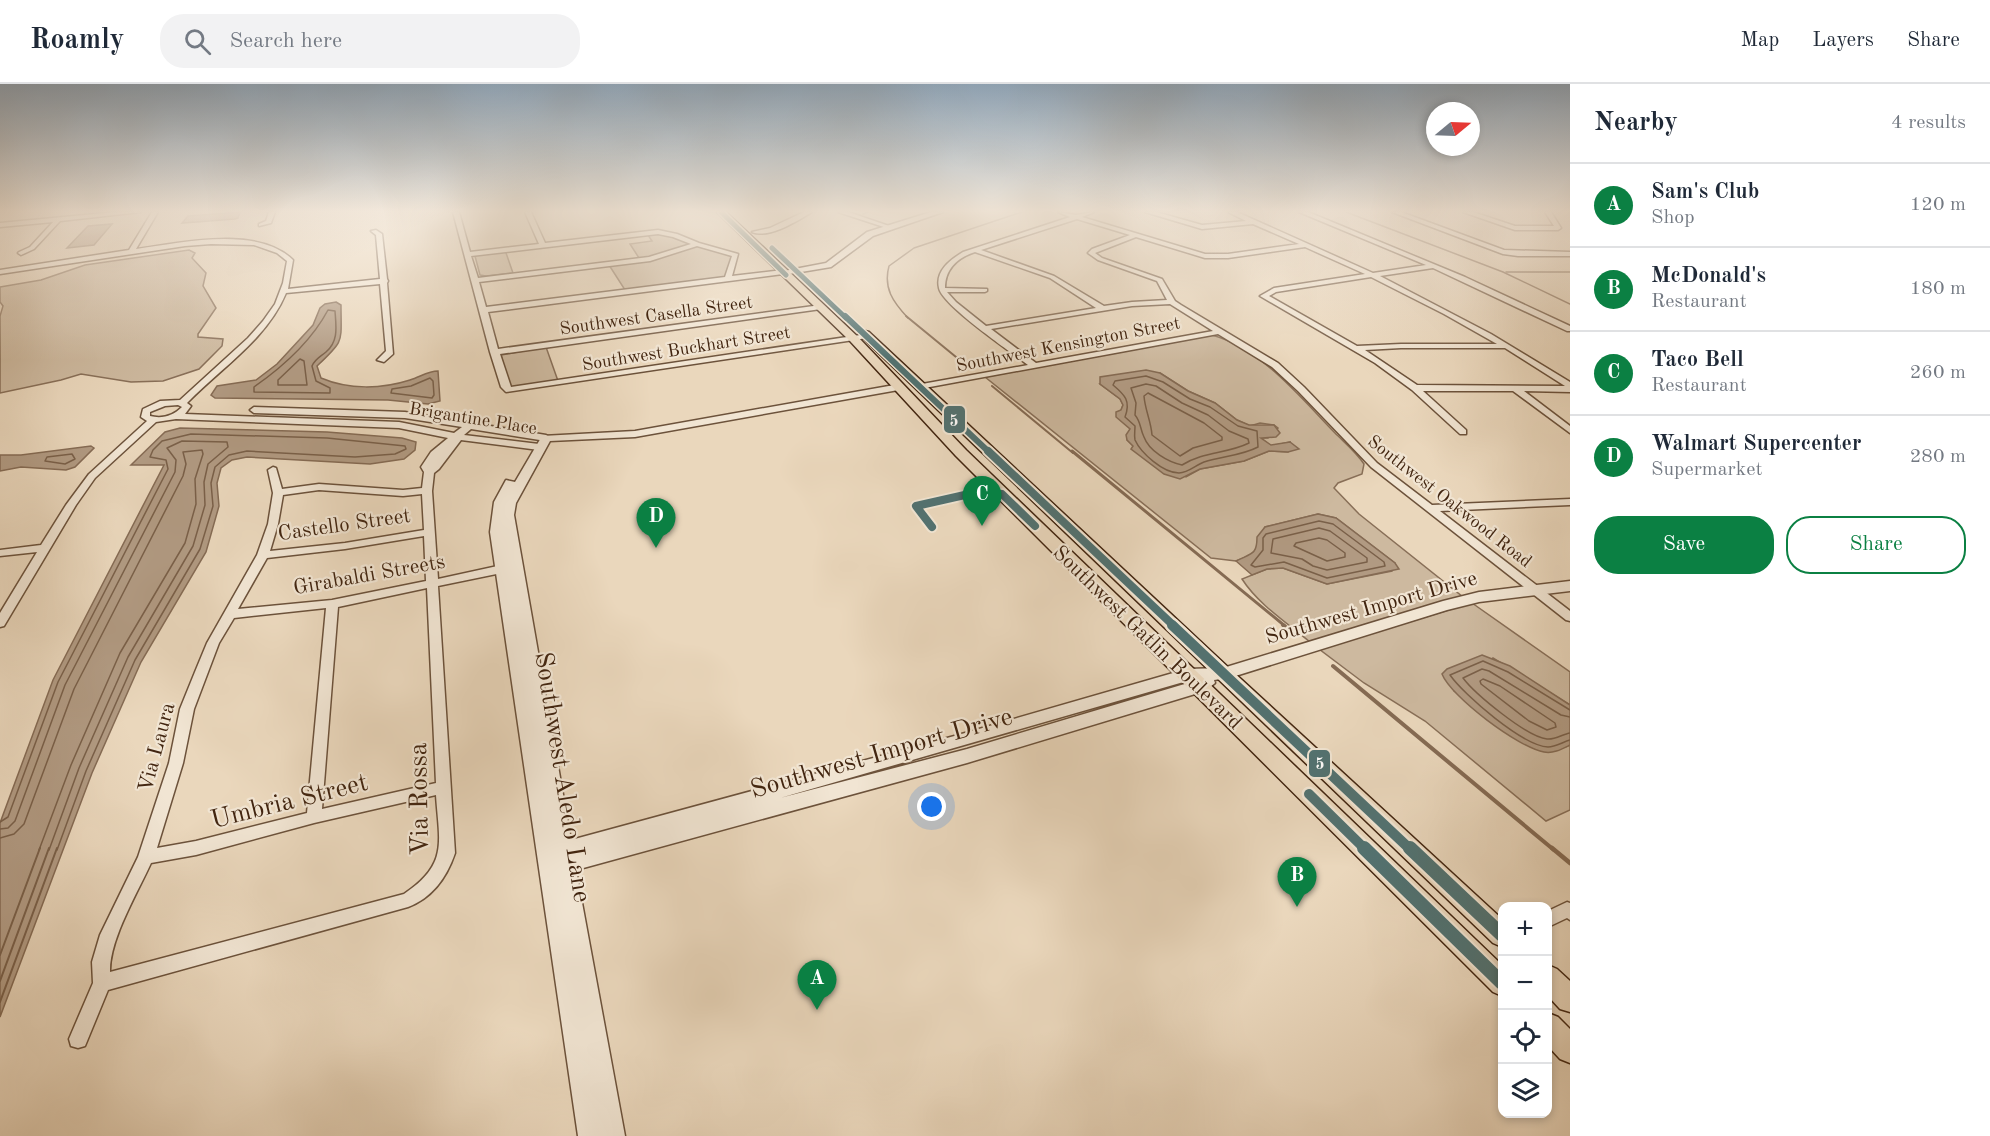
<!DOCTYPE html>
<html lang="en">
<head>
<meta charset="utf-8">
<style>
	:root { --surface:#fff; --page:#f2f2f3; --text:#1f2937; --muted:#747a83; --line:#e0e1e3; --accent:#0b8043 }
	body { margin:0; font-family:"Old Standard TT",serif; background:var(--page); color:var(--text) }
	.controls { position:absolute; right:18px; bottom:18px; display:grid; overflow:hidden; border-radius:12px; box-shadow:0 3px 9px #0003 }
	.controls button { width:54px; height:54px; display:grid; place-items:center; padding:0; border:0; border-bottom:2px solid var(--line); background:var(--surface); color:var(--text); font:30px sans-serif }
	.compass { position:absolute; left:1426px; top:18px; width:54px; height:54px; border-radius:50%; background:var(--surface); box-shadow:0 3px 9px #0003; rotate:71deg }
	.you { position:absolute; left:932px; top:723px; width:21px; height:21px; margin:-15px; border:4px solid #fff; border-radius:50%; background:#1a73e8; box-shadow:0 0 0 9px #1a73e833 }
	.badge { display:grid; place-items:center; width:39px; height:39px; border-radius:50%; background:var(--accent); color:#fff; font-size:20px; font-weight:700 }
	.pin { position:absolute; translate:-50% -50px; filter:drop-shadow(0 2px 3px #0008) }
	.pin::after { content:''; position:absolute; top:32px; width:21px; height:18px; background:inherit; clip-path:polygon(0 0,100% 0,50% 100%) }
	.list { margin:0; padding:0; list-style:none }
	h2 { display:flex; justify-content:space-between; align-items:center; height:78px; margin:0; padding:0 24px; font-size:26px }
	h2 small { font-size:20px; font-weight:400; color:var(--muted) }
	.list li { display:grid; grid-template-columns:39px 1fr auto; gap:18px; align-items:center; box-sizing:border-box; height:84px; padding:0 24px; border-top:2px solid var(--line) }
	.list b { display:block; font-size:22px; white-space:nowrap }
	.list p { margin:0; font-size:20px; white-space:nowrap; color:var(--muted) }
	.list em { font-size:20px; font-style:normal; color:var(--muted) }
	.actions { display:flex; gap:12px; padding:18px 24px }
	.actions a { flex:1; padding:14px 0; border:2px solid var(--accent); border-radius:24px; text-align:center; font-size:21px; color:var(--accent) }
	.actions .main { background:var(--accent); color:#fff }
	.icon { flex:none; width:33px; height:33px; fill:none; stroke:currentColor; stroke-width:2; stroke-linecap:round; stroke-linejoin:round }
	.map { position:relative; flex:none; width:1570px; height:1052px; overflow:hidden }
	header { display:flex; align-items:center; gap:36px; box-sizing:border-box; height:84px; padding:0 30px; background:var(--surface); border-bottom:2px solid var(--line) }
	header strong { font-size:28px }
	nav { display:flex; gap:33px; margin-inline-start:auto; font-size:21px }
	.search { width:420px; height:54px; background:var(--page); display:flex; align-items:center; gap:15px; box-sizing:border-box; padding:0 21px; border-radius:24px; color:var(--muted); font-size:22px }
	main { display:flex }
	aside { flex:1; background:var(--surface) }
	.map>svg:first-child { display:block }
	.green { fill:#cdb99f; stroke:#886f58; stroke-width:1.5; fill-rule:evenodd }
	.water { fill:#b19a82; stroke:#856b54; stroke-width:1.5 }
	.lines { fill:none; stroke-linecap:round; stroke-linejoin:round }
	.shore-far1 { stroke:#7a6049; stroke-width:1.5 }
	.shore { stroke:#7a6049; stroke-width:2 }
	.stream-far4 { stroke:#856b54; stroke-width:1.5 }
	.stream-far3 { stroke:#856b54; stroke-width:2 }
	.stream-far2 { stroke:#856b54; stroke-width:3 }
	.stream-far1 { stroke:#856b54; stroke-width:4 }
	.stream { stroke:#856b54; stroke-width:4.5 }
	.minor-casing { stroke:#6c523b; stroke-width:3 }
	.tertiary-casing { stroke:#6c523b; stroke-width:3 }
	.primary-casing { stroke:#422510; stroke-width:3 }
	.minor { fill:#f1e5d3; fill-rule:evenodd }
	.tertiary { fill:#f1e5d3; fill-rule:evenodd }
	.primary { fill:#ead7bc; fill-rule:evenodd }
	.bus-1-far4-casing { stroke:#f1e5d3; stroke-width:8 }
	.bus-1-far3-casing { stroke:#f1e5d3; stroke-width:9 }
	.bus-1-far2-casing { stroke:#f1e5d3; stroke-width:12 }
	.bus-1-far1-casing { stroke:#f1e5d3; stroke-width:15 }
	.bus-1-casing { stroke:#f1e5d3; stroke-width:18 }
	.bus-1-far4 { stroke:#527271; stroke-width:5 }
	.bus-1-far3 { stroke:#527271; stroke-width:6 }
	.bus-1-far2 { stroke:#527271; stroke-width:8 }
	.bus-1-far1 { stroke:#527271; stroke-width:10 }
	.bus-1 { stroke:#527271; stroke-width:14 }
	.labels { text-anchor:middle; stroke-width:4.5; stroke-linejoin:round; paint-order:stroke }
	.far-street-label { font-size:18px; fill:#422510; stroke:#f1e5d3 }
	.street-label { font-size:21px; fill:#422510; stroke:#f1e5d3 }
	.near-street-label { font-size:26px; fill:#422510; stroke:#f1e5d3 }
	.line-badge { stroke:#f1e5d3; stroke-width:2 }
	.badge-label { font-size:16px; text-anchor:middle; font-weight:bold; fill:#fff }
</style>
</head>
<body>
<header>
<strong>Roamly</strong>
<div class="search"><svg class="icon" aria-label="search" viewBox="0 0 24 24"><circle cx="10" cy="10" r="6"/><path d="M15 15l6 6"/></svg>Search here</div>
<nav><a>Map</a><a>Layers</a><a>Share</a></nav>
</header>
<main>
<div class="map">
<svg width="1570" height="1052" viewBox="0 0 1570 1052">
	<rect width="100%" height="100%" fill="#ead7bc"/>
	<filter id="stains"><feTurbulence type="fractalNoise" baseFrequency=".00333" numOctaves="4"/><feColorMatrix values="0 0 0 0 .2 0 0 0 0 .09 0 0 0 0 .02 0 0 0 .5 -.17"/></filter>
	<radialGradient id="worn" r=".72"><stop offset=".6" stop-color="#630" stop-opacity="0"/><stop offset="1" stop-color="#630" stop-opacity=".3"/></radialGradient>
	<g class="green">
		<polygon points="667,149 692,160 648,174 639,174 630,160 652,157 648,151"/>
		<polygon points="697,161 733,172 725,194 625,206 609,181 652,176"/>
		<polygon points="189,166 195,169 192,174 206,189 203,202 216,224 198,250 198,253 223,255 222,262 199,285 163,297 131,298 81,290 61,296 0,309 0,232 3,222 0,218 0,203 41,196 85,181"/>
		<polygon points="505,166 513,189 486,192 480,191 475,172 480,169"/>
		<path d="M1212 251C1262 265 1300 313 1335 349 1345 359 1356 368 1364 380L1362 390 1338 399 1334 404 1359 430 1463 513 1310 558C1287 539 1258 520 1242 495L1267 485 1283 484 1327 500 1392 487 1395 479 1336 434 1318 430 1265 443 1257 458 1258 463 1251 471 1236 477 1211 474 985 293ZM1160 289 1188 307 1215 319 1237 336 1250 342 1260 339 1274 341 1278 344 1268 354H1261L1271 362 1290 358 1288 368 1269 367 1244 377 1200 385 1186 393 1133 362 1127 356 1130 345 1121 326 1123 321 1120 315 1100 300Z"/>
		<polygon points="546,263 558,297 512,304 509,302 501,271"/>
		<path d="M1472 519 1570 588V621L1493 574 1454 607C1481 629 1534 679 1570 661V726L1546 737 1425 637 1364 599 1319 565Z"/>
	</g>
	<g class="water">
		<polygon points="240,128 238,134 235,135 182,139 188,132"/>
		<polygon points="112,140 94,161 67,164 88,142"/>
		<path d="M336 218 341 221C341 259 345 256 317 282L321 294C349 306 382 305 410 296 420 293 428 287 438 287L440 317 428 320 388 316 215 314 211 311 217 302 256 296 277 280 313 241 320 224 325 220Z"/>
		<polygon points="1146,286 1160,289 1188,307 1215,319 1237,336 1249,341 1274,341 1280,349 1276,353 1261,354 1271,361 1290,358 1299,365 1288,368 1269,367 1244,377 1200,385 1180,395 1164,390 1131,365 1133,362 1127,356 1126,351 1130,345 1116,333 1116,328 1121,326 1123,321 1120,315 1100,300 1100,293"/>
		<polygon points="180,344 327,348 402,354 416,358 415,366 404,375 370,380 247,373 232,376 221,384 217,399 219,422 206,468 141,578 92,689 0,933 0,739 53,596 164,381 131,381 165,348"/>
		<polygon points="91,362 94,364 75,383 66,386 21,383 0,387 0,371 21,371"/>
		<path d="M1318 430 1336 434 1395 479 1399 485 1327 500 1283 484 1267 485 1252 491 1236 477C1252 469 1257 471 1257 453L1265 443Z"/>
		<path d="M1482 571 1510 582 1570 621V661C1562 665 1553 670 1544 668 1519 664 1451 613 1442 590L1447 585Z"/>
	</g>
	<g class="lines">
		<g class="shore-far1">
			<path d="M328 226 335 227C336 242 339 257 326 268 320 273 315 275 312 282L316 297 330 304V309L254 308V303C284 282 311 258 328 226Z"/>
			<polygon points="300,275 304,277 307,301 278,301 278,296"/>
			<path d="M1146 292 1163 298 1190 315 1210 323 1238 342 1257 347 1258 363C1241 372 1222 372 1204 378 1196 381 1188 389 1179 389 1163 389 1141 369 1135 356 1134 351 1135 347 1135 342L1125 333C1131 317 1125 311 1113 301L1115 297Z"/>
			<polygon points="430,294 433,297 434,311 432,314 391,309 392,305 411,302"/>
			<path d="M1146 300 1156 302 1182 319 1208 331 1229 347 1248 355 1249 359C1227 370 1204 367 1182 381 1168 378 1149 367 1144 353 1140 345 1141 338 1135 331L1136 319 1131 304Z"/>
			<path d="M1148 309 1204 339 1222 353V356L1193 364 1180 372 1152 351C1151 337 1145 326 1144 312Z"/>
			<polygon points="72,370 75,375 65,380 45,377 47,373"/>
			<polygon points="1319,437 1333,440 1384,478 1385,482 1327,494 1284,478 1255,483 1251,481 1263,466 1263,454 1266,450"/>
			<polygon points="1319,444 1330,447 1367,474 1367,478 1327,486 1313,482 1302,475 1271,469 1273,455"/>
			<polygon points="1319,454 1327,456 1345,469 1345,473 1327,477 1294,462 1296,459"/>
			<polygon points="1483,595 1500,602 1555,639 1556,643 1547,646 1529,637 1481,600 1480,597"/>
			<path d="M1570 626 1508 588 1483 577 1450 591C1464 611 1523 662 1548 663 1555 663 1563 658 1570 656"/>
			<path d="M1570 633 1561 631 1489 587 1482 585 1463 594C1475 610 1527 653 1547 655 1555 656 1563 650 1570 649"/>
			<polyline points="0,738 8,733 58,598 168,385 166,376 150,373 153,366 162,357 191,350 327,354 405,362 406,365 395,370 355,373 247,367 229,371 215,383 211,399 213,422 200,465 135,576 86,687 57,766"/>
			<polyline points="0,745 8,744 15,737 65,601 175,388 176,376 167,364 182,357 227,358 228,363 208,380 204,398 205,421 193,462 128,573 79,684 49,766"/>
			<polyline points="0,754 14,750 24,740 74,605 183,392 186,380 183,368 202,366 203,370 195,395 196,420 185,459 120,569 71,681 39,766"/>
		</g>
		<g class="shore">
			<polyline points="0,871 40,764"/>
			<polyline points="0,897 49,764"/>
			<polyline points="0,918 57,764"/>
		</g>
		<g class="stream-far4">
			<polyline points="1346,128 1503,188 1570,220"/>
			<polyline points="863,130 868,128"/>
			<polyline points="1506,188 1570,188"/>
			<path d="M908 234C893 218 883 204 889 182L914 164 1022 128"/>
		</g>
		<g class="stream-far3">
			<polyline points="906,232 967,282"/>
			<polyline points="992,302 1073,369"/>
		</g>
		<polyline class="stream-far2" points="1072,367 1285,542"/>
		<g class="stream-far1">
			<polyline points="1283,541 1294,550"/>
			<polyline points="1333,582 1554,766"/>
		</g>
		<polyline class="stream" points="1552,764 1570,779"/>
		<defs>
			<g id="minor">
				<polygon points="116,128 141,128 60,137 34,165 21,171 18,169 19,168 30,163 53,138 0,143 0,139"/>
				<path d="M152 128H158L136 165C181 159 257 141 293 176L288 205 380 195 376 151 371 147 376 146 382 150 387 195 388 197 387 199 393 270 384 278 377 276 386 267 380 200 286 209C267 255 221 284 187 319L191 322 185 330 399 338 454 349 462 343 405 334 254 329 250 326 254 323 405 328 546 351 551 354 546 357 471 345 464 351 539 360 544 363 539 366 461 356 439 385 434 389 432 407 438 495 511 479 517 483 511 487 438 502 455 769C447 793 432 814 408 823L108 906 85 962 78 964 71 962 69 955 93 899 92 878 100 851 138 773 169 679 180 625 195 588 207 559 257 471 268 440 273 409 268 386 273 383 276 384 282 405 319 400 403 406 422 404 424 388 421 383 431 368 448 354 399 344 176 335 156 338 95 394 76 421 4 542 0 543V529L37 468 0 472V466L41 461 66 421 89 390 147 337 141 333 143 325 160 317 180 316 248 254 263 237 275 220 283 199 287 177 277 169 254 161 211 160 185 162 0 190V186L129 166ZM178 321 182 323C173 332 162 335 150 332V328L165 322ZM319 406 403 412 422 410 424 446 345 459 270 467 278 440 283 411ZM424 452 426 497 332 516 238 525 267 474 345 465ZM427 504 436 699 322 725 338 523ZM326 524 307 729 196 757 157 764 183 679 194 625 219 559 234 534ZM436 711C439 758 449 780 404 810L110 888C109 856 138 808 151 779L196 771 314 739Z"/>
				<polygon points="269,128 275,128 271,139 259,142 259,140 266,137"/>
				<path d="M453 128H459L470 168 539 160 525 128H531L545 159 658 146 677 150 699 159 738 170 732 192 783 186 786 188 783 190 488 228 498 265 821 221 825 223 821 225 500 270 511 303 867 250 871 252 867 254 506 308 501 303 490 268ZM658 150 673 153 691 160 649 173 478 194 471 172ZM697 162 732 172 725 193 486 223 479 198 650 177Z"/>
				<path d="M804 128H812C797 137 769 155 752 148L770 144Z"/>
				<polygon points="838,128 848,128 892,143 887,144"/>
				<path d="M1058 128 1076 131 1094 128 1082 133 1205 170H1228L1299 160 1253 140 1202 145 1145 128H1156L1202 141 1246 137 1228 128H1237L1373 189 1426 181 1299 128H1308L1465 193 1570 242V247H1567L1433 184 1380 192 1491 250 1570 298V308L1524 307 1570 342V349L1513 307H1423L1466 346V350H1460L1412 306 1375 279 1260 212 1274 204 1365 190 1305 163 1228 174H1205L1136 153 1095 169 1102 174 1162 195 1175 217 1181 221 1278 279 1304 303 1377 379 1432 421 1570 415V421L1440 427 1570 527V537L1566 536 1371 383 1298 307 1272 283 1218 250 919 305V301L922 300 1028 281C1011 268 942 221 939 204 935 187 950 176 963 168L1070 133ZM1077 135 1130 151 1092 165 1088 169 1098 176 1157 197 1167 216 1132 218 1104 222 1054 192 981 166ZM975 168 1050 194 1096 224 986 242 956 218 947 208H985L987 207V205L945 204C945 185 957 174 975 168ZM1371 193 1444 230 1497 260H1401L1357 262 1269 212 1276 208ZM1170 220 1213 247 1036 279 991 245 1132 222ZM1401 264H1505L1565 302 1417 301 1365 266Z"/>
				<polygon points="1392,128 1401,128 1504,166 1570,168 1570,172 1518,172 1503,170"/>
				<polygon points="1463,128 1473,128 1515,142 1554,142 1545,128 1551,128 1561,144 1558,146 1515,146"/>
				<polygon points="1567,818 1570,819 1570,836 1567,834 1548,843 1548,827"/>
			</g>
			<g id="tertiary">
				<polygon points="931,128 943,128 873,152 831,183 783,191 779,188 826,179 867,148"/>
				<path d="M900 300 905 303 904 305 635 353 550 357 516 419 514 431 571 756 958 651 1187 585 1223 584 1443 517 1479 508 1570 497V507L1479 518 1447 526 1229 594 1214 596 1215 599 1205 607 967 679 576 786 625 1052H578L490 448 494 418 506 396 515 398 542 352 635 347ZM1198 596 967 665 780 714 1187 597Z"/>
			</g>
			<g id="primary">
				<polygon points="717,128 726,128 858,253 966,366 1502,881 1502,912 1493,908 956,372 850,257"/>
				<polygon points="865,247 869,248 1230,585 1502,835 1502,863 1493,859 861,252 859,250"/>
				<polygon points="1548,881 1557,885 1570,897 1570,928 1560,925 1548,912"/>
				<polygon points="1548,929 1558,933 1570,945 1570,979 1560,975 1548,962"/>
			</g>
		</defs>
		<use href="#minor" class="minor-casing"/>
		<use href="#tertiary" class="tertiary-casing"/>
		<use href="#primary" class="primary-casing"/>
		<use href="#minor" class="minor"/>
		<use href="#tertiary" class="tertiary"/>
		<use href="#primary" class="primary"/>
		<defs>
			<g id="bus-1-far4">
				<polyline points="721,128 786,191"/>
				<polyline points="772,164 846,234"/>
			</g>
			<polyline id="bus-1-far3" points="845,232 990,369"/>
			<g id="bus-1-far2">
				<polyline points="988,367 1174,542"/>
				<polyline points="932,443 916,422 978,408 1002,410 1035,442"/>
			</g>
			<g id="bus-1-far1">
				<polyline points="1172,541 1411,766"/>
				<polyline points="1309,710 1366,766"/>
			</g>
			<g id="bus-1">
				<polyline points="1364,764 1502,899"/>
				<polyline points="1410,764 1502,851"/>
			</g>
		</defs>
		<use href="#bus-1-far4" class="bus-1-far4-casing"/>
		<use href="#bus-1-far3" class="bus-1-far3-casing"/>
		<use href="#bus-1-far2" class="bus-1-far2-casing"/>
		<use href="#bus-1-far1" class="bus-1-far1-casing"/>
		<use href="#bus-1" class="bus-1-casing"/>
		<use href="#bus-1-far4" class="bus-1-far4"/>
		<use href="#bus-1-far3" class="bus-1-far3"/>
		<use href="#bus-1-far2" class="bus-1-far2"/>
		<use href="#bus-1-far1" class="bus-1-far1"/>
		<use href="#bus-1" class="bus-1"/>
	</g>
	<linearGradient id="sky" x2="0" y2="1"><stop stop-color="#92aabf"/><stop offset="0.46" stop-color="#f6ede1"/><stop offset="1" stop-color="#f6ede1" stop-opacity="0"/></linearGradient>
	<rect width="1570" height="276" fill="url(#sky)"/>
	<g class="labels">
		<g class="far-street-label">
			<text transform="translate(656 231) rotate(-8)" y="6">Southwest Casella Street</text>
			<text transform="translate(1068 260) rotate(-11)" y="6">Southwest Kensington Street</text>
			<text transform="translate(686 264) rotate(-9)" y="6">Southwest Buckhart Street</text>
			<text transform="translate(473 334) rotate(9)" y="6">Brigantine Place</text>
			<text transform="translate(1450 417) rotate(38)" y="6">Southwest Oakwood Road</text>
		</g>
		<g class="street-label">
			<text transform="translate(344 440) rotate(-8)" y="7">Castello Street</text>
			<text transform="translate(369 490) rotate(-10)" y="7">Girabaldi Streets</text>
			<text transform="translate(1371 523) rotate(-16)" y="7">Southwest Import Drive</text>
			<text transform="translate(1148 553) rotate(44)" y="7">Southwest Gatlin Boulevard</text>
			<text transform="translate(156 663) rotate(-75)" y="7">Via Laura</text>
		</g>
		<g class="near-street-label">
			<text transform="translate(881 668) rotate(-16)" y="9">Southwest Import Drive</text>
			<text transform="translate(564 693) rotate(81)" y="9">Southwest Aledo Lane</text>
			<text transform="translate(418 715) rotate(-91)" y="9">Via Rossa</text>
			<text transform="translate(289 716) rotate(-14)" y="9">Umbria Street</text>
		</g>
	</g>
	<g class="line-badge">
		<rect x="943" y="321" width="23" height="29" rx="6" fill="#527271"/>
		<rect x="1308" y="665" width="23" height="29" rx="6" fill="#527271"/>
	</g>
	<g class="badge-label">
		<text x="954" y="342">5</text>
		<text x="1320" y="685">5</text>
	</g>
	<rect width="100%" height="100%" filter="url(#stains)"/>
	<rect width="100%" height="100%" fill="url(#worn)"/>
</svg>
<div class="controls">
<button>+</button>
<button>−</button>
<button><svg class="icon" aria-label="locate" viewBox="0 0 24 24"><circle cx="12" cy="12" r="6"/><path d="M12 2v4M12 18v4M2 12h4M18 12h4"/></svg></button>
<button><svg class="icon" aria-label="layers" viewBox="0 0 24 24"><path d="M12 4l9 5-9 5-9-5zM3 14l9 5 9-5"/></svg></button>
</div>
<svg class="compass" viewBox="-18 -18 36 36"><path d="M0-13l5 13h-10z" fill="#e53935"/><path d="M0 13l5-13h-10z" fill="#747a83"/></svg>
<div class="you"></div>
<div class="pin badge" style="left:817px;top:926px">A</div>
<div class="pin badge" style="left:1297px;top:823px">B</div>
<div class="pin badge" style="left:982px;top:442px">C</div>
<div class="pin badge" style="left:656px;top:464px">D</div>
</div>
<aside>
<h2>Nearby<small>4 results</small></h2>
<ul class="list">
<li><span class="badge">A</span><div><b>Sam's Club</b><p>Shop</p></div><em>120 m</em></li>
<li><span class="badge">B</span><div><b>McDonald's</b><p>Restaurant</p></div><em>180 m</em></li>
<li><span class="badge">C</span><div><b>Taco Bell</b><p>Restaurant</p></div><em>260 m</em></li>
<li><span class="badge">D</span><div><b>Walmart Supercenter</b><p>Supermarket</p></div><em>280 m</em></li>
</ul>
<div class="actions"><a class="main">Save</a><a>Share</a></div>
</aside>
</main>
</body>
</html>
